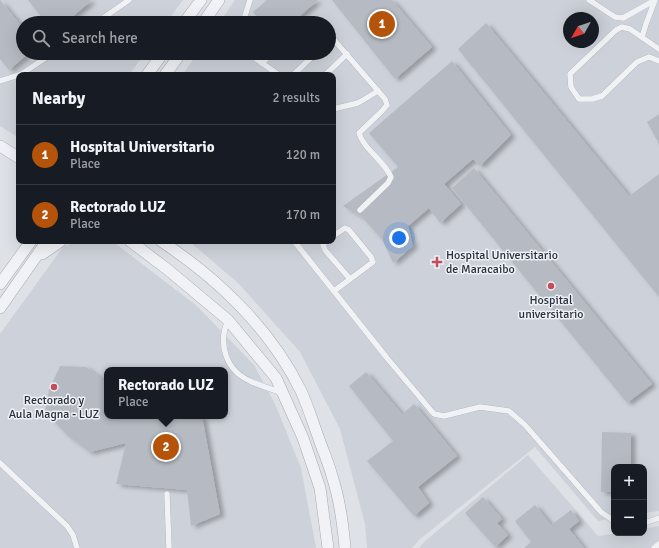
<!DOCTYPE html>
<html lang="en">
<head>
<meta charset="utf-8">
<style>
	:root { --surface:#171b24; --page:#242831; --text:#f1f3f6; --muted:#9ea1a6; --line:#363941; --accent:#b45309 }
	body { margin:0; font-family:Signika,sans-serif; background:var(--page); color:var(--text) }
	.controls { position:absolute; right:12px; bottom:12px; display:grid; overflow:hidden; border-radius:8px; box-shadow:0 4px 16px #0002 }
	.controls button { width:36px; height:36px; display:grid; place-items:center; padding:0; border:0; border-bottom:1px solid var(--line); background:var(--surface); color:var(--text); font:20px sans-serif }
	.compass { position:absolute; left:563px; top:12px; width:36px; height:36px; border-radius:50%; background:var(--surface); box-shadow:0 4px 16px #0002; rotate:230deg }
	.you { position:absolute; left:399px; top:238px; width:14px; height:14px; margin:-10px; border:3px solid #fff; border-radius:50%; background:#1a73e8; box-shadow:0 0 0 6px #1a73e833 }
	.badge { display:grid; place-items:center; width:26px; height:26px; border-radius:50%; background:var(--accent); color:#fff; font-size:13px; font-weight:700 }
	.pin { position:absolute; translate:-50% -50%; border:2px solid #fff; box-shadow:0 1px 4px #0006 }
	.popup { position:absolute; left:104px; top:367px; width:124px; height:52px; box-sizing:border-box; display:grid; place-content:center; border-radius:8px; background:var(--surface); filter:drop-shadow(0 1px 3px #0005); font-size:13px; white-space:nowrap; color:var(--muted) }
	.popup b { font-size:15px; color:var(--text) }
	.popup::after { content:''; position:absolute; left:50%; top:100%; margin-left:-8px; border:8px solid transparent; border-top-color:var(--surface) }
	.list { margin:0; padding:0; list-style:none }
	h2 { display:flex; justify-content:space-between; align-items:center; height:52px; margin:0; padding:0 16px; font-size:17px }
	h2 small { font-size:13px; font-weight:400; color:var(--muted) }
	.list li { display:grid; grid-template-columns:26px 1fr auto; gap:12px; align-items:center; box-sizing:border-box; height:60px; padding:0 16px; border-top:1px solid var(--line) }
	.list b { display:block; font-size:15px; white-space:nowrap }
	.list p { margin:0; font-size:13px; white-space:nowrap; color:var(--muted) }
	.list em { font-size:13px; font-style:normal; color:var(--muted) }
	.icon { flex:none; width:22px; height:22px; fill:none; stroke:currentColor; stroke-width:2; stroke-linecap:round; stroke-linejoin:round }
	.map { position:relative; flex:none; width:659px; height:548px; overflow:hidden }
	.search { position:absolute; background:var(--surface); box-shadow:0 4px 16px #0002; left:16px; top:16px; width:320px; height:44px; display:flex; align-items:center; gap:10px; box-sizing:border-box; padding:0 14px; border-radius:22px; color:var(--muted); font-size:15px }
	.panel { position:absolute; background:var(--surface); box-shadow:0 4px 16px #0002; left:16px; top:72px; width:320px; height:172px; border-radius:8px }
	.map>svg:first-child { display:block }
	.built { fill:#cdd1d9; fill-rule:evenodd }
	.building { fill:#b6bbc3; filter:url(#shadow) }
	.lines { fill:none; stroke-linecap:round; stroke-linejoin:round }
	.lane-casing { stroke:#a4a9b1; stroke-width:6 }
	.street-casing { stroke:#a4a9b1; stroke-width:12 }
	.lane { stroke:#f1f2f5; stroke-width:5.5 }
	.street { stroke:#f1f2f5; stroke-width:11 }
	.poi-dot { fill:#c44c5d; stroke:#eef1f5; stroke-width:1.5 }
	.labels { text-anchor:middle; stroke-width:3; stroke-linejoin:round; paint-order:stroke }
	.poi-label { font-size:12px; fill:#29303d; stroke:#eef1f5 }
</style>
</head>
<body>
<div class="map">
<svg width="659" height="548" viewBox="0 0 659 548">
	<defs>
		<filter id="shadow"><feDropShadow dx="4.5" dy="2.5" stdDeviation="2" flood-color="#0004"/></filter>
	</defs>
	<rect width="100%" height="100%" fill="#dee2e7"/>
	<g class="built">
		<polygon points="0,0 183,0 166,23 23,23 23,53 145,53 129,75 19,75 19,138 0,126"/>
		<path d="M235 0H659V511L644 513V467H614V518L598 521 535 447 420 539 412 548H367L365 524 340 429 300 352 239 284 189 241H333V75H182L198 53H329V23H219ZM569 18H593V42H569Z"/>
		<path d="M78 241H112L197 306 254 365 275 404 301 468 316 548H0V334L63 247ZM107 370H225V416H107Z"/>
		<polygon points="528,455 598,536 618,533 644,533 644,529 659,526 659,548 419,548 424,542"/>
	</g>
	<g class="building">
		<polygon points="0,0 23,28 23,53 29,53 9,70 0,59"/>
		<polygon points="28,0 90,0 91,1 65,23 46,23"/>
		<polygon points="267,0 318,0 292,23 262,23 253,12"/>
		<polygon points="332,0 392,0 432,47 395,79"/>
		<polygon points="486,23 629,196 659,174 659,297 458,49"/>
		<polygon points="452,61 511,135 480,166 473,159 444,184 461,204 440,223 429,208 408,226 413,246 393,263 383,241 362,217 343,206 398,167 369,133"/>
		<polygon points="659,114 659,144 647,122"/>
		<polygon points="474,168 652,384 627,403 452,188"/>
		<polygon points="60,366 86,367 107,383 107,416 202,416 220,514 191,526 187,490 116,484 126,443 90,452 68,436 45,412 49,390"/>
		<polygon points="366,372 402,414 414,404 457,456 418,487 429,503 414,516 367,461 393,441 349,386"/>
		<polygon points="602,432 631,433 631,467 614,467 614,492 601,492"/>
		<polygon points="483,497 502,519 497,523 508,535 495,547 465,513"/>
		<polygon points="535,505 551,525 571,510 579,521 569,529 584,548 524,548 531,542 515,521"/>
	</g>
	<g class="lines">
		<defs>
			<g id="lane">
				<polyline points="589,0 615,17 623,18 655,0 646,24 642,37"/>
				<polyline points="189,16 200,23"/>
				<polyline points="96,23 129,0"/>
				<polyline points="247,23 244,19 250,0"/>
				<path d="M329 34 385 99 387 105 382 111 359 133C364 150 384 160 391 177L388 183 360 210"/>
				<polyline points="659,49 630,29 622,27 616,30 570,74 571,87 579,99 592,99 602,96 637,62 649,57 659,61"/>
				<polyline points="248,53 279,75"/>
				<polyline points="262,63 272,53"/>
				<polyline points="20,75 53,53"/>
				<polyline points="293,75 316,53"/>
				<polyline points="325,75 347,54"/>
				<polyline points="0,81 19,75"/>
				<polyline points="333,109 358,103 378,91"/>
				<polyline points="333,236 345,228 349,230 371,257 373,262 334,291"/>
				<polyline points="294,241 387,358 434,414 444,416 480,407 509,411 525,425 601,512 614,521"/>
				<polyline points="326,241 323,245 325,250 350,279"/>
				<path d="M228 320C218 343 225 370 250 381 260 386 272 389 282 393"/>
				<polyline points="0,463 67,526 73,535 77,548"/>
				<polyline points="167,494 169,548"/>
				<polyline points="644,523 659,518"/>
				<polyline points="654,548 659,544"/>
			</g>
			<g id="street">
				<polyline points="184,23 201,0"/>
				<polyline points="203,23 219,0"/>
				<polyline points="147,75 163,53"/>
				<polyline points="165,75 181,53"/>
				<polyline points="0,146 19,158"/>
				<polyline points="130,241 167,269 228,320 276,378 303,438 320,488 328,548"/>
				<path d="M161 241C217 278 271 329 301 391 308 406 313 423 319 439 323 451 329 464 332 476 340 500 343 524 345 548"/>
				<polyline points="42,254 61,241"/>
				<polyline points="0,284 31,241"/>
				<polyline points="0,308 47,241"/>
			</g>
		</defs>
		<use href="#lane" class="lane-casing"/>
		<use href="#street" class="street-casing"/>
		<use href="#lane" class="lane"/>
		<use href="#street" class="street"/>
	</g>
	<g class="poi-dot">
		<path d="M435 256h4v4h4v4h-4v4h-4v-4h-4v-4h4z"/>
		<circle cx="551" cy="286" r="4"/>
		<circle cx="54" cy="387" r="4"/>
	</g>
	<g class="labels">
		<g class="poi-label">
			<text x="446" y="259" text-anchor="start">Hospital Universitario<tspan x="446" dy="14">de Maracaibo</tspan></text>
			<text x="551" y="304">Hospital<tspan x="551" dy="14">universitario</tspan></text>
			<text x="54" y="404">Rectorado y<tspan x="54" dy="14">Aula Magna - LUZ</tspan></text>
		</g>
	</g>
</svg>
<div class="controls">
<button>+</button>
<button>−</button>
</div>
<svg class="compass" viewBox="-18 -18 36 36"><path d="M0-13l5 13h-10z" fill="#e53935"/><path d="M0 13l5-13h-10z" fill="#9ea1a6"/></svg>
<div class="you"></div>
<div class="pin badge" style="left:382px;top:24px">1</div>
<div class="pin badge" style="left:166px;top:447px">2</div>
<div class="popup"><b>Rectorado LUZ</b>Place</div>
<div class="search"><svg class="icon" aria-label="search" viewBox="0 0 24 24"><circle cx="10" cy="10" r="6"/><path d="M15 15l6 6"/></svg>Search here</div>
<section class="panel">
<h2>Nearby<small>2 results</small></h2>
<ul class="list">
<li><span class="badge">1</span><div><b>Hospital Universitario</b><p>Place</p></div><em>120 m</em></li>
<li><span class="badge">2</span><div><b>Rectorado LUZ</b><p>Place</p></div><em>170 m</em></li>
</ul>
</section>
</div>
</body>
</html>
